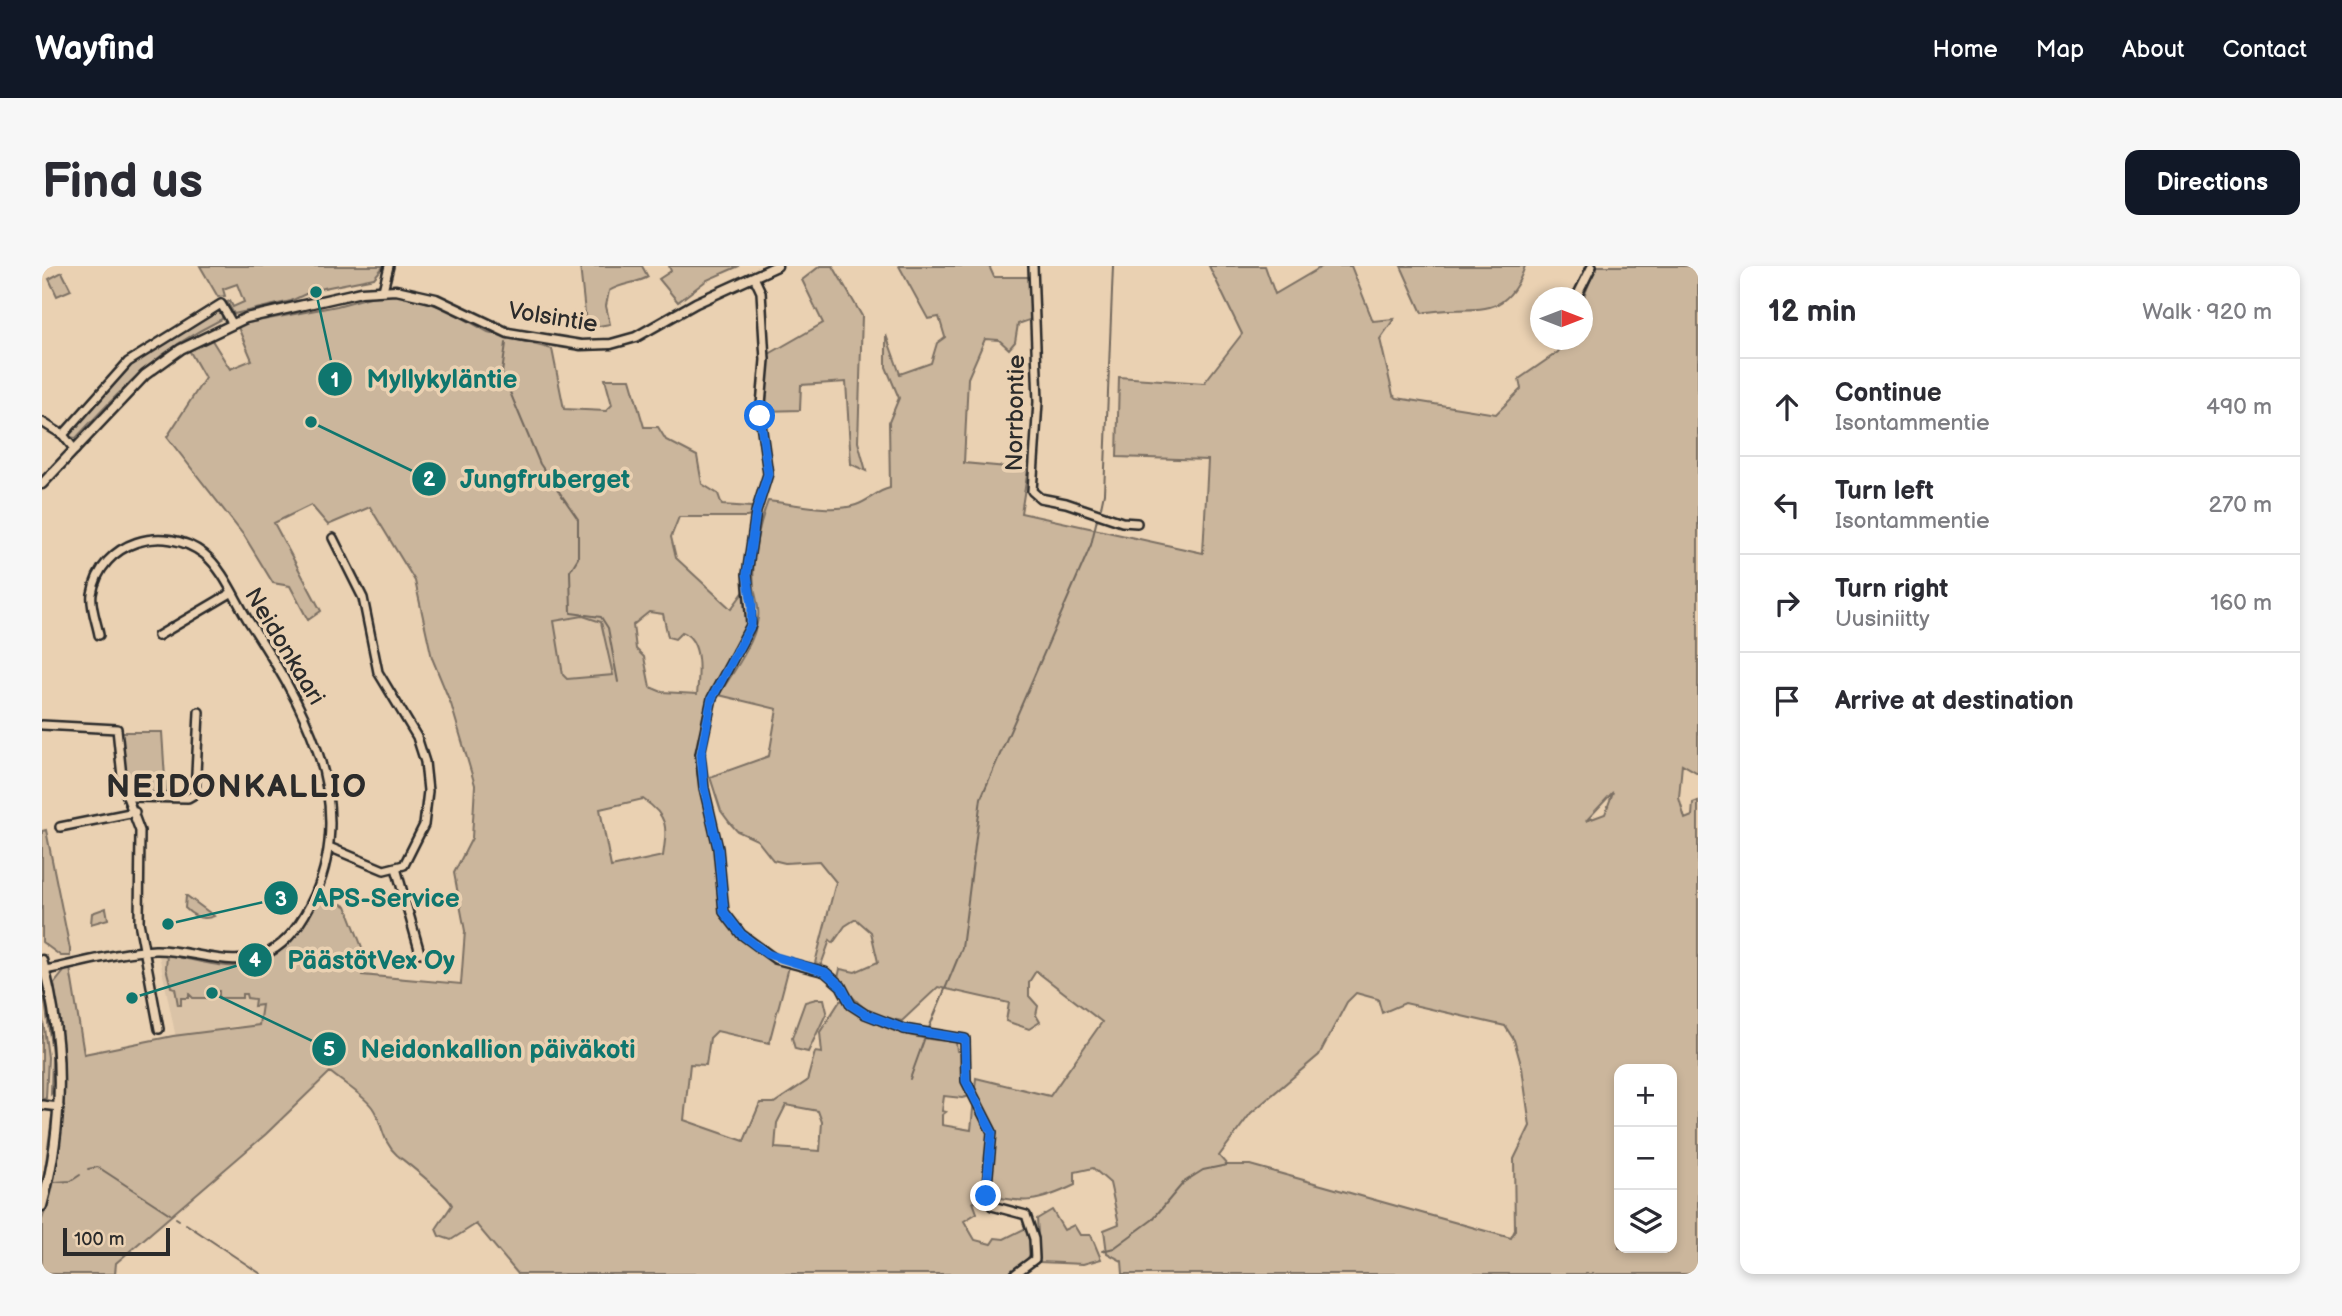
<!DOCTYPE html>
<html lang="en">
<head>
<meta charset="utf-8">
<style>
	:root { --surface:#fff; --page:#f7f7f7; --text:#2b2b33; --muted:#7c7c81; --line:#e1e1e2; --accent:#111827 }
	body { margin:0; font-family:"Balsamiq Sans",sans-serif; background:var(--page); color:var(--text) }
	.controls { position:absolute; right:21px; bottom:21px; display:grid; overflow:hidden; border-radius:14px; box-shadow:0 4px 10px #0003 }
	.controls button { width:63px; height:63px; display:grid; place-items:center; padding:0; border:0; border-bottom:2px solid var(--line); background:var(--surface); color:var(--text); font:35px sans-serif }
	.compass { position:absolute; left:1488px; top:21px; width:63px; height:63px; border-radius:50%; background:var(--surface); box-shadow:0 4px 10px #0003; rotate:90deg }
	.scale { position:absolute; left:21px; bottom:18px; width:107px; box-sizing:border-box; padding-left:7px; border:4px solid #2b2b2b; border-top:0; font-size:19px; line-height:24px; white-space:nowrap; color:#2b2b2b; -webkit-text-stroke:5px #ead1b2; paint-order:stroke }
	.stop { position:absolute; width:21px; height:21px; margin:-16px; border:5px solid #1a73e8; border-radius:50%; background:#fff }
	.stop.end { background:#1a73e8; border-color:#fff; box-shadow:0 2px 7px #0008 }
	.list { margin:0; padding:0; list-style:none }
	h2 { display:flex; justify-content:space-between; align-items:center; height:91px; margin:0; padding:0 28px; font-size:30px }
	h2 small { font-size:23px; font-weight:400; color:var(--muted) }
	.list li { display:grid; grid-template-columns:46px 1fr auto; gap:21px; align-items:center; box-sizing:border-box; height:98px; padding:0 28px; border-top:2px solid var(--line) }
	.list b { display:block; font-size:26px; white-space:nowrap }
	.list p { margin:0; font-size:23px; white-space:nowrap; color:var(--muted) }
	.list em { font-size:23px; font-style:normal; color:var(--muted) }
	.icon { flex:none; width:38px; height:38px; fill:none; stroke:currentColor; stroke-width:2; stroke-linecap:round; stroke-linejoin:round }
	.map { position:relative; flex:none; width:1656px; height:1008px; overflow:hidden; border-radius:14px }
	header { display:flex; align-items:center; gap:42px; box-sizing:border-box; height:98px; padding:0 35px; background:var(--accent); color:#fff }
	header strong { font-size:33px }
	nav { display:flex; gap:38px; margin-inline-start:auto; font-size:24px }
	.intro { display:flex; align-items:center; justify-content:space-between; box-sizing:border-box; height:168px; padding:0 42px }
	h1 { margin:0; font-size:49px }
	.button { padding:18px 32px; border-radius:14px; background:var(--accent); color:#fff; font-size:24px; font-weight:700 }
	main { display:flex; gap:42px; padding:0 42px }
	aside { flex:1; background:var(--surface); border-radius:14px; box-shadow:0 4px 10px #0003 }
	.map>svg:first-child { display:block }
	.built { fill:#dac3a7 }
	.green { fill:#cbb69c; stroke:#7b7064; stroke-width:2; fill-rule:evenodd }
	.lines { fill:none; stroke-linecap:round; stroke-linejoin:round }
	.stream { stroke:#72685d; stroke-width:2 }
	.minor-casing { stroke:#2b2b2b; stroke-width:12 }
	.tertiary-casing { stroke:#2b2b2b; stroke-width:13 }
	.minor { stroke:#ead1b2; stroke-width:7 }
	.tertiary { stroke:#ead1b2; stroke-width:8 }
	.route { stroke:#1a73e8; stroke-width:9 }
	.labels { text-anchor:middle; stroke-width:7; stroke-linejoin:round; paint-order:stroke }
	.street-label { font-size:24px; fill:#2b2b2b; stroke:#ead1b2 }
	.district-label { font-size:32px; font-weight:bold; letter-spacing:2px; fill:#2b2b2b; stroke:#ead1b2 }
	.leader { fill:none; stroke:#0f766e; stroke-width:2.5 }
	.callout-dot { fill:#0f766e; stroke:#ead1b2; stroke-width:2.5 }
	.mark-label { font-size:21px; text-anchor:middle; font-weight:bold; fill:#fff }
	.callout-label { font-size:26px; text-anchor:middle; font-weight:bold; fill:#0f766e; stroke:#ead1b2; stroke-width:7; stroke-linejoin:round; paint-order:stroke }
</style>
</head>
<body>
<header>
<strong>Wayfind</strong>
<nav><a>Home</a><a>Map</a><a>About</a><a>Contact</a></nav>
</header>
<div class="intro"><h1>Find us</h1><a class="button">Directions</a></div>
<main>
<div class="map">
<svg width="1656" height="1008" viewBox="0 0 1656 1008">
	<rect width="100%" height="100%" fill="#ead1b2"/>
	<filter id="ink" filterUnits="userSpaceOnUse"><feTurbulence type="fractalNoise" baseFrequency=".0143" numOctaves="2"/><feDisplacementMap in="SourceGraphic" scale="14" xChannelSelector="R" yChannelSelector="G"/><feConvolveMatrix kernelMatrix="1 2 1 2 8 2 1 2 1" color-interpolation-filters="sRGB"/></filter>
	<g filter="url(#ink)">
		<g class="built">
			<polygon points="541,350 559,356 571,410 525,413 521,409 512,355"/>
			<polygon points="117,689 125,689 125,698 204,716 220,739 217,759 193,760 134,772"/>
		</g>
		<g class="green">
			<polygon points="158,0 342,0 332,12 272,24 249,35 192,48 185,36 188,35 191,41 202,36 195,18 181,23 183,30 176,31"/>
			<path d="M538 0H600L606 11C593 18 580 17 567 25L564 40 568 58 557 60 544 56Z"/>
			<polygon points="627,0 697,0 665,14 636,36 617,13 629,5"/>
			<polygon points="778,0 791,0 820,50 816,176 824,205 809,198 804,116 759,119 758,144 722,145 727,88 781,57 760,14"/>
			<path d="M857 0H947L952 11H987L990 53 976 58 973 76 967 83 957 74 943 73 926 112 922 197 986 203 979 247 1161 287 1166 194 1075 191 1077 111 1162 117 1200 68 1167 0H1223L1233 28 1281 0H1309L1331 55 1352 53 1338 73 1351 129 1355 132 1454 148 1479 123 1477 113 1516 86 1522 74H1540L1541 33 1554 0H1656V507L1640 498 1637 532 1643 553 1650 550 1651 537 1656 535V1008H1081L1080 995 1065 987 1062 964 1077 958 1068 917 1051 902 1033 906V919C995 937 983 938 942 929L943 937 931 936 935 947 922 955 933 974 949 978 953 972 962 973 986 961C993 986 990 994 968 1008H476L434 958 409 974 397 970 394 963 410 939C405 928 366 898 355 889 339 875 341 856 330 841 320 828 301 817 288 806L224 868 74 997 73 1008H0V954L13 907 21 846 22 794 12 718 24 703 28 702 42 788 131 770 217 759 220 739 212 740 213 733 205 732 204 728H200V732H177V725H166V732H151L147 728V732H139V739H136L133 722 129 721 124 702 125 689C145 692 165 699 185 700 236 704 257 670 278 629L304 640 321 684 320 709 419 718 423 665 412 607 430 572 433 519 409 438 390 392 373 315 328 241 286 259 269 239 232 257 279 345 266 354 248 320 231 317 203 271 125 171 163 112 147 84 168 71 188 103 210 94 195 59 295 40 339 28 362 29 403 42 446 66 510 83 522 143 564 145 570 139 563 113H588L602 161H616L624 174 655 190 660 218 676 228 680 239 709 241 711 249 705 251H637L629 271 634 292 689 343 703 324 707 357 669 426 661 450 655 507 673 583 677 643 685 657 705 677 729 695 747 701 727 777 675 765 668 772 664 799 648 798 642 854 702 875 718 837H732L765 815 773 786 780 787 778 766 798 735 803 734C832 765 873 773 914 776L915 785 920 786V812L928 830 920 832 902 830 900 845 904 846 900 849V859L929 864 934 812 1008 830 1060 756 994 705 987 716V730L996 740 994 749 998 756 987 763 964 755 967 737 896 721 860 755C821 747 819 742 796 712L798 703 813 706 836 696 829 666 814 653 803 660 791 677 788 674 779 699 773 697 794 616 777 595 743 597 731 594 715 574 695 565 688 557 679 545 668 511 727 490 735 443 677 429C691 406 712 379 716 352 718 339 713 332 712 320 709 293 717 259 726 235 753 238 788 247 814 239 827 235 834 225 848 222L847 156 857 132 844 101V69L858 108 889 97 895 77 903 71 897 51 886 53ZM607 346 621 348 626 371 633 373 640 366C661 374 657 410 655 428L620 426 608 421 602 391 594 383 591 359ZM541 350 559 356 571 409 525 413 521 409 512 355ZM1571 526 1563 548 1544 555ZM601 533C627 551 625 561 621 590L569 601 558 543ZM1314 727 1336 733 1340 747 1363 737 1463 760 1472 774 1480 802 1488 860 1472 893 1473 964 1469 972 1208 899H1185L1177 890 1209 847 1277 789 1305 736ZM1577 803H1630V982H1577ZM744 839 776 845 780 856 778 885 733 882 735 857Z"/>
			<path d="M1359 0H1483C1463 60 1428 37 1380 47Z"/>
			<polygon points="20,6 29,24 15,30 7,13"/>
			<path d="M173 45 180 47V53C112 87 84 118 34 172L27 171V167L87 98Z"/>
			<polygon points="77,466 120,466 124,528 87,526 80,501"/>
			<polygon points="4,564 28,683 28,690 19,690 0,676 0,565"/>
			<path d="M144 630H145L172 650C161 655 151 650 143 642Z"/>
			<polygon points="64,642 66,653 49,658 50,647"/>
			<polygon points="0,712 9,748 14,822 9,828 10,787"/>
			<polygon points="774,733 782,733 785,746 766,786 753,783 750,772 763,736"/>
			<polygon points="0,747 6,791 4,832 0,834"/>
			<polygon points="10,851 13,854 0,928"/>
			<polygon points="1010,944 1022,964 1032,959 1038,969 1049,969 1059,993 1041,998 998,996 995,953"/>
		</g>
		<g class="lines">
			<g class="stream">
				<polyline points="464,77 460,107 498,198 536,253 536,292 528,305 529,347 559,351 566,362 576,416"/>
				<polyline points="1059,241 1062,227 1071,0"/>
				<polyline points="887,762 920,682 939,532 1049,279 1055,253"/>
				<polyline points="868,813 882,774"/>
				<polyline points="46,903 56,901 128,948"/>
				<polyline points="13,916 29,915 38,909"/>
				<polyline points="134,952 137,954"/>
				<polyline points="144,958 219,1008"/>
				<polyline points="1060,985 1072,982 1110,954 1142,916 1161,904 1185,899"/>
			</g>
			<defs>
				<g id="minor">
					<polyline points="991,0 996,136 990,225 998,232 1024,237 1080,256 1095,257"/>
					<polyline points="712,11 719,26 723,94 718,150 726,208 714,246 705,308 709,359 670,432 658,488 662,522 676,582 682,646 699,668 733,693 783,706 799,720 809,739 823,748 862,763 923,773 924,815 950,866 944,930 950,940 984,949 992,973 993,993 973,1008"/>
					<polyline points="341,24 347,0"/>
					<polyline points="1534,32 1550,0"/>
					<polyline points="0,156 21,169 33,184"/>
					<polyline points="21,169 86,96 179,38 190,57"/>
					<polyline points="116,370 189,327"/>
					<polyline points="0,459 75,463 81,520 98,565 97,656 117,763"/>
					<polyline points="86,531 146,532 153,528 157,446"/>
					<polyline points="18,561 93,546"/>
					<polyline points="287,581 342,604 362,599 382,559 386,525 383,496 375,471 336,406 321,332 291,272"/>
					<polyline points="354,602 378,687"/>
					<path d="M3 704C39 697 76 686 113 684 151 683 191 705 227 686 249 675 263 651 273 629 316 530 259 436 206 354 193 333 181 303 162 288 122 257 59 275 50 328 48 340 55 357 57 369"/>
					<polyline points="0,839 17,841"/>
				</g>
				<g id="tertiary">
					<polyline points="0,218 103,109 139,83 204,52 319,26 354,24 394,33 466,67 539,79 569,78 594,71 654,37 735,0"/>
					<path d="M0 694C23 775 22 860 0 940"/>
				</g>
			</defs>
			<use href="#minor" class="minor-casing"/>
			<use href="#tertiary" class="tertiary-casing"/>
			<use href="#minor" class="minor"/>
			<use href="#tertiary" class="tertiary"/>
		</g>
	</g>
	<g class="lines" filter="url(#ink)">
		<polyline class="route" points="718,150 726,208 714,246 705,308 710,339 709,359 670,432 659,488 662,522 676,582 682,646 699,668 725,688 783,706 799,720 809,739 823,748 862,763 923,773 924,815 950,866 944,930"/>
	</g>
	<g class="labels">
		<g class="street-label">
			<text transform="translate(511 51) rotate(9)" y="8">Volsintie</text>
			<text transform="translate(973 147) rotate(-89)" y="8">Norrbontie</text>
			<text transform="translate(243 380) rotate(59)" y="8">Neidonkaari</text>
		</g>
		<g class="district-label">
			<text x="195" y="531">NEIDONKALLIO</text>
		</g>
	</g>
	<path class="leader" d="M274 26L293 113M269 156L387 213M126 658L239 632M90 732L213 694M170 727L287 783"/>
	<g class="callout-dot">
		<circle cx="274" cy="26" r="7"/>
		<circle cx="269" cy="156" r="7"/>
		<circle cx="126" cy="658" r="7"/>
		<circle cx="90" cy="732" r="7"/>
		<circle cx="170" cy="727" r="7"/>
		<circle cx="293" cy="113" r="18"/>
		<circle cx="387" cy="213" r="18"/>
		<circle cx="239" cy="632" r="18"/>
		<circle cx="213" cy="694" r="18"/>
		<circle cx="287" cy="783" r="18"/>
	</g>
	<g class="mark-label">
		<text x="293" y="121">1</text>
		<text x="387" y="220">2</text>
		<text x="239" y="640">3</text>
		<text x="213" y="701">4</text>
		<text x="287" y="790">5</text>
	</g>
	<g class="callout-label">
		<text x="400" y="122">Myllykyläntie</text>
		<text x="503" y="222">Jungfruberget</text>
		<text x="344" y="641">APS-Service</text>
		<text x="329" y="703">PäästötVex Oy</text>
		<text x="456" y="792">Neidonkallion päiväkoti</text>
	</g>
</svg>
<div class="controls">
<button>+</button>
<button>−</button>
<button><svg class="icon" aria-label="layers" viewBox="0 0 24 24"><path d="M12 4l9 5-9 5-9-5zM3 14l9 5 9-5"/></svg></button>
</div>
<svg class="compass" viewBox="-18 -18 36 36"><path d="M0-13l5 13h-10z" fill="#e53935"/><path d="M0 13l5-13h-10z" fill="#7c7c81"/></svg>
<div class="scale">100 m</div>
<div class="stop" style="left:718px;top:150px"></div>
<div class="stop end" style="left:944px;top:930px"></div>
</div>
<aside>
<h2>12 min<small>Walk · 920 m</small></h2>
<ul class="list">
<li><svg class="icon" aria-label="ahead" viewBox="0 0 24 24"><path d="M12 20V5M6 11l6-6 6 6"/></svg><div><b>Continue</b><p>Isontammentie</p></div><em>490 m</em></li>
<li><svg class="icon" aria-label="left" viewBox="0 0 24 24"><path d="M17 20v-9H6M10 6l-5 5 5 5"/></svg><div><b>Turn left</b><p>Isontammentie</p></div><em>270 m</em></li>
<li><svg class="icon" aria-label="right" viewBox="0 0 24 24"><path d="M7 20v-9h11M14 6l5 5-5 5"/></svg><div><b>Turn right</b><p>Uusiniitty</p></div><em>160 m</em></li>
<li><svg class="icon" aria-label="arrive" viewBox="0 0 24 24"><path d="M6 21V4h12l-3 4 3 4H6"/></svg><div><b>Arrive at destination</b></div></li>
</ul>
</aside>
</main>
</body>
</html>
